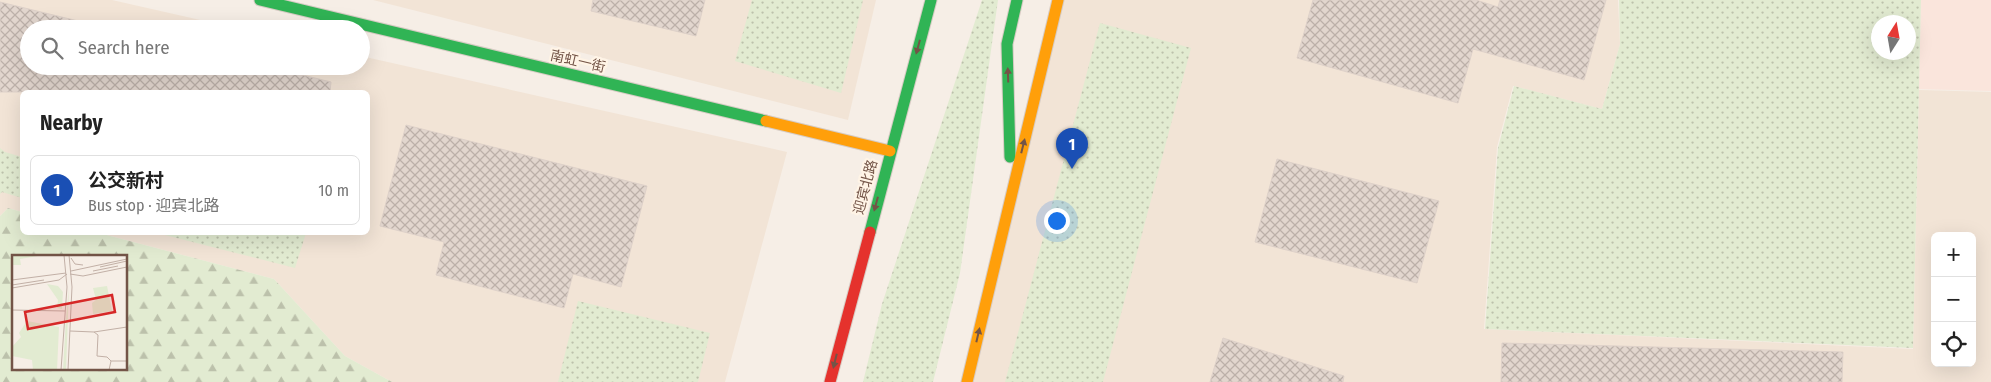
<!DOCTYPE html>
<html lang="en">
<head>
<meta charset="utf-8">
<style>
	:root { --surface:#fff; --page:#f2f2f2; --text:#222; --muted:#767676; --line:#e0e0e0; --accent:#0f766e }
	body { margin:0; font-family:"Fira Sans Condensed","Noto Sans SC",sans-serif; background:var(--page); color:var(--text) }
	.controls { position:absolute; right:15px; bottom:15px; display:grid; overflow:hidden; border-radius:8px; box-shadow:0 5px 20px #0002 }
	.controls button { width:45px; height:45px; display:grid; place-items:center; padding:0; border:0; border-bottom:1px solid var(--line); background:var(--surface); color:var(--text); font:25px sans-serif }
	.compass { position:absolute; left:1871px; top:15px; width:45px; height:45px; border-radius:50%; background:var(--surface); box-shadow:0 5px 20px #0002; rotate:11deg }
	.you { position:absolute; left:1056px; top:220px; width:18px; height:18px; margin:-12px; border:4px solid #fff; border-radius:50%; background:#1a73e8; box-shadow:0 0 0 8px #1a73e833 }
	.badge { display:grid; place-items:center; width:32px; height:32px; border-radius:50%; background:var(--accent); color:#fff; font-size:16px; font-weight:700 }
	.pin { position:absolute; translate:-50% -41px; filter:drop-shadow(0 1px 2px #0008) }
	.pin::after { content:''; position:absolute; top:26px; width:18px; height:15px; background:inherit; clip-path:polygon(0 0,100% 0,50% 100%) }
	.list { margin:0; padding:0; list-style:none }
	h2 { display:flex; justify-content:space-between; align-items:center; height:65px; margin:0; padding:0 20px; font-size:21px }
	h2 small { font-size:16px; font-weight:400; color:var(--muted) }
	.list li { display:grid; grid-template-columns:32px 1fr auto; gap:15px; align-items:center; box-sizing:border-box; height:70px; margin:0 10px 10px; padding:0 10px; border:1px solid var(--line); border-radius:8px }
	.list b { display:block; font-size:19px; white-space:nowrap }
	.list p { margin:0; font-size:16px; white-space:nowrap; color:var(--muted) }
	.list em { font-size:16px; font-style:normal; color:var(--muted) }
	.icon { flex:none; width:28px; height:28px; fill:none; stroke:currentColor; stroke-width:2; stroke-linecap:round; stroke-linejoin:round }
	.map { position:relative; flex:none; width:1991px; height:382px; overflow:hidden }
	.search { position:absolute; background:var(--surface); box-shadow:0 5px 20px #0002; left:20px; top:20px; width:350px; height:55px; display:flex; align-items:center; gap:12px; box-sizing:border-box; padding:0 18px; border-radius:28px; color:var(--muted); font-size:19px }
	.panel { position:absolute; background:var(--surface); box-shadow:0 5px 20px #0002; left:20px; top:90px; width:350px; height:145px; border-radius:8px }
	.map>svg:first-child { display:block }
	.residential { fill:#f2e4d6; fill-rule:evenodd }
	.commercial { fill:#fae5dc }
	.grass { fill:url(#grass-dots); fill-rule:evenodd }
	.forest { fill:url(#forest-firs); fill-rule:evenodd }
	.building { fill:url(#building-cross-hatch); stroke:#ded1c9 }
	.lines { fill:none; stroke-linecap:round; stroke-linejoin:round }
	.fast-casing { stroke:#d6cbc3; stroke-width:13 }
	.slow-casing { stroke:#d6cbc3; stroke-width:13 }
	.jam-casing { stroke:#d6cbc3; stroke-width:13 }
	.fast { stroke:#30b455; stroke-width:11 }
	.slow { stroke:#ff9f0a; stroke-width:11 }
	.jam { stroke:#e5322d; stroke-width:11 }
	.oneway { fill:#735447 }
	.labels { text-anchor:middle; stroke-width:4.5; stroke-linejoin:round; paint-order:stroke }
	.street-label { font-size:14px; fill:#735447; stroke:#fff4e6 }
	.inset-road { fill:none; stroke:#c2b0a6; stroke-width:1 }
	.view { fill:#d62828; fill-opacity:0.15; stroke:#d62828; stroke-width:2.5 }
	.inset-edge { fill:none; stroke:#735447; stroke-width:2.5 }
</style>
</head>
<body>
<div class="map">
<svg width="1991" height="382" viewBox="0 0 1991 382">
	<defs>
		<pattern id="grass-dots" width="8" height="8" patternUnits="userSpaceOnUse" patternTransform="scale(1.25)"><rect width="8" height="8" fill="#e2ebd1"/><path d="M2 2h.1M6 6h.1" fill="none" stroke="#bcc1ab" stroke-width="1.8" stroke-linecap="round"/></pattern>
		<pattern id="forest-firs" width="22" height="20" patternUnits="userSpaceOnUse" patternTransform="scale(1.25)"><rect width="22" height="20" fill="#e2ebd1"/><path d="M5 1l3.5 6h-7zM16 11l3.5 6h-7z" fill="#bcc1ab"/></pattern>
		<pattern id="building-cross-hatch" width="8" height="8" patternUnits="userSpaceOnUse" patternTransform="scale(1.25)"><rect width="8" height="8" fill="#e2d6ce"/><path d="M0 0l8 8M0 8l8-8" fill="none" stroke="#bcb0a9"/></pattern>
	</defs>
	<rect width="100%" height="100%" fill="#f6eee6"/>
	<g class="residential">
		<polygon points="0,0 112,0 240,29 29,29 29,66 361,66 361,56 787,152 725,382 392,382 345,356 274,279 99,233 368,232 368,92 22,92 22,212 8,208 0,216"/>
		<polygon points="373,0 876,0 848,120"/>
		<path d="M1059 0H1618L1620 44 1602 109 1513 86 1497 147 1484 329 1913 349 1919 90 1991 92V382H967ZM1935 236H1972V363H1935Z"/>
	</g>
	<polygon class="commercial" points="1921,0 1991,0 1991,91 1919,89"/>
	<g class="grass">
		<polygon points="752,0 863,0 841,93 735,61"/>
		<polygon points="982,0 998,0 960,273 933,382 863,382 882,304"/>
		<path d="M1619 0H1921L1913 348 1485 329 1498 148 1514 86 1602 109 1620 44ZM1908 22V52H1878V22Z"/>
		<polygon points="1100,23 1191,48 1103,382 1005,382"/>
		<polygon points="0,148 5,152 22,157 22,198 2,192 0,194"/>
		<polygon points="157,233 306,232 306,233 295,268"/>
		<polygon points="578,301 710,333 698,382 558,382"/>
	</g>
	<path class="forest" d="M8 208 22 212V232L99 233 274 279 345 356 392 382H0V216ZM14 256H126V368H14Z"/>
	<g class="building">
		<polygon points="593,0 705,0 696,36 591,11"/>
		<polygon points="1313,0 1476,0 1498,7 1500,0 1606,0 1584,80 1473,49 1458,103 1297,58"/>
		<polygon points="0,2 111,29 29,29 29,66 266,66 331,82 330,92 0,92"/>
		<polygon points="406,125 647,186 621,287 573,274 564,308 436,275 444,242 380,226"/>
		<polygon points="1277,159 1439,201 1417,283 1255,242"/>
		<polygon points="1223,338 1344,376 1343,382 1210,382"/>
		<polygon points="1502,343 1843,352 1842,382 1501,382"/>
	</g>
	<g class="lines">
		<defs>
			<g id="fast">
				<polyline points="260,0 766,121"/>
				<polyline points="1010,157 1007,44 1017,0"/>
				<polyline points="870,232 931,0"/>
			</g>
			<g id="slow">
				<polyline points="766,121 890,151"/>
				<polyline points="967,382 1058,0"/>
			</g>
			<polyline id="jam" points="830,382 870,232"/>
		</defs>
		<use href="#fast" class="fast-casing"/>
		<use href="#slow" class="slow-casing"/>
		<use href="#jam" class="jam-casing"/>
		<use href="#fast" class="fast"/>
		<use href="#slow" class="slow"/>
		<use href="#jam" class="jam"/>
	</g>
	<defs><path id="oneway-solid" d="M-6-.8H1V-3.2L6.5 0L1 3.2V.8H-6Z" transform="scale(1.25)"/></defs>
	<g class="oneway">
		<use href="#oneway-solid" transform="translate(918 47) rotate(105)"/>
		<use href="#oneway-solid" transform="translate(1008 75) rotate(-92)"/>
		<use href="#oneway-solid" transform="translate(1023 146) rotate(-76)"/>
		<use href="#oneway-solid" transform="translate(876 204) rotate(105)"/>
		<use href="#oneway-solid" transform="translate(978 335) rotate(-77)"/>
		<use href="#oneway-solid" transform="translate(835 361) rotate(104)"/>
	</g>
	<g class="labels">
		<g class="street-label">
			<text transform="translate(578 61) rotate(13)" y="5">南虹一街</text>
			<text transform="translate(865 187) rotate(-75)" y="5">迎宾北路</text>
		</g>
	</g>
	<g transform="translate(12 255)">
		<rect width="115" height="115" fill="#f6eee6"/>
		<path d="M0 0H32L8 4 9 10H0ZM35 29 46 31 51 37 50 54 45 53 46 45ZM95 31 100 56 81 59 80 48 84 45 81 33ZM57 33 54 115H51L54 63Z" fill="#e2ebd1"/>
		<path d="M15 66 47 72 45 115H21L20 105 0 101V92L9 82 7 78Z" fill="#e2ebd1"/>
		<path class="inset-road" d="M59 3 63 9 71 10M88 12 115 6M59 16 115 4M81 16 106 11M58 19 71 21 115 12M0 25 54 18M0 30 32 25M0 33 47 25 55 19M0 55 53 56M58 76 82 77 115 72M82 77 86 80 85 101 95 102 99 106M49 115 55 32 52 0M56 115 60 32 57 0M97 115 99 106H115"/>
		<path class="view" d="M100 40 103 57 16 74 13 57Z"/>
		<rect width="115" height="115" class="inset-edge"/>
	</g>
</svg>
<div class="controls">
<button>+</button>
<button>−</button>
<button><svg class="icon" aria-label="locate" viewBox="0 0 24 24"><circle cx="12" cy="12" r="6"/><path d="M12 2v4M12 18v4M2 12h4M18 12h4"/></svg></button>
</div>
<svg class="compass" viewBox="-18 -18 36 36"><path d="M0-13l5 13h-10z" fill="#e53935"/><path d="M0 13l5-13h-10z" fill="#767676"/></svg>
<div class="you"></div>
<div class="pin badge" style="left:1072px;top:169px;background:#1a4fb4">1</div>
<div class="search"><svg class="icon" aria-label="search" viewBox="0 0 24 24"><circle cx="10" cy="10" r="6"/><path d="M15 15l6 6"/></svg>Search here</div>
<section class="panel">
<h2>Nearby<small></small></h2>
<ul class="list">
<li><span class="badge" style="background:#1a4fb4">1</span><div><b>公交新村</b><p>Bus stop · 迎宾北路</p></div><em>10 m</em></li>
</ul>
</section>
</div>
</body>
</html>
